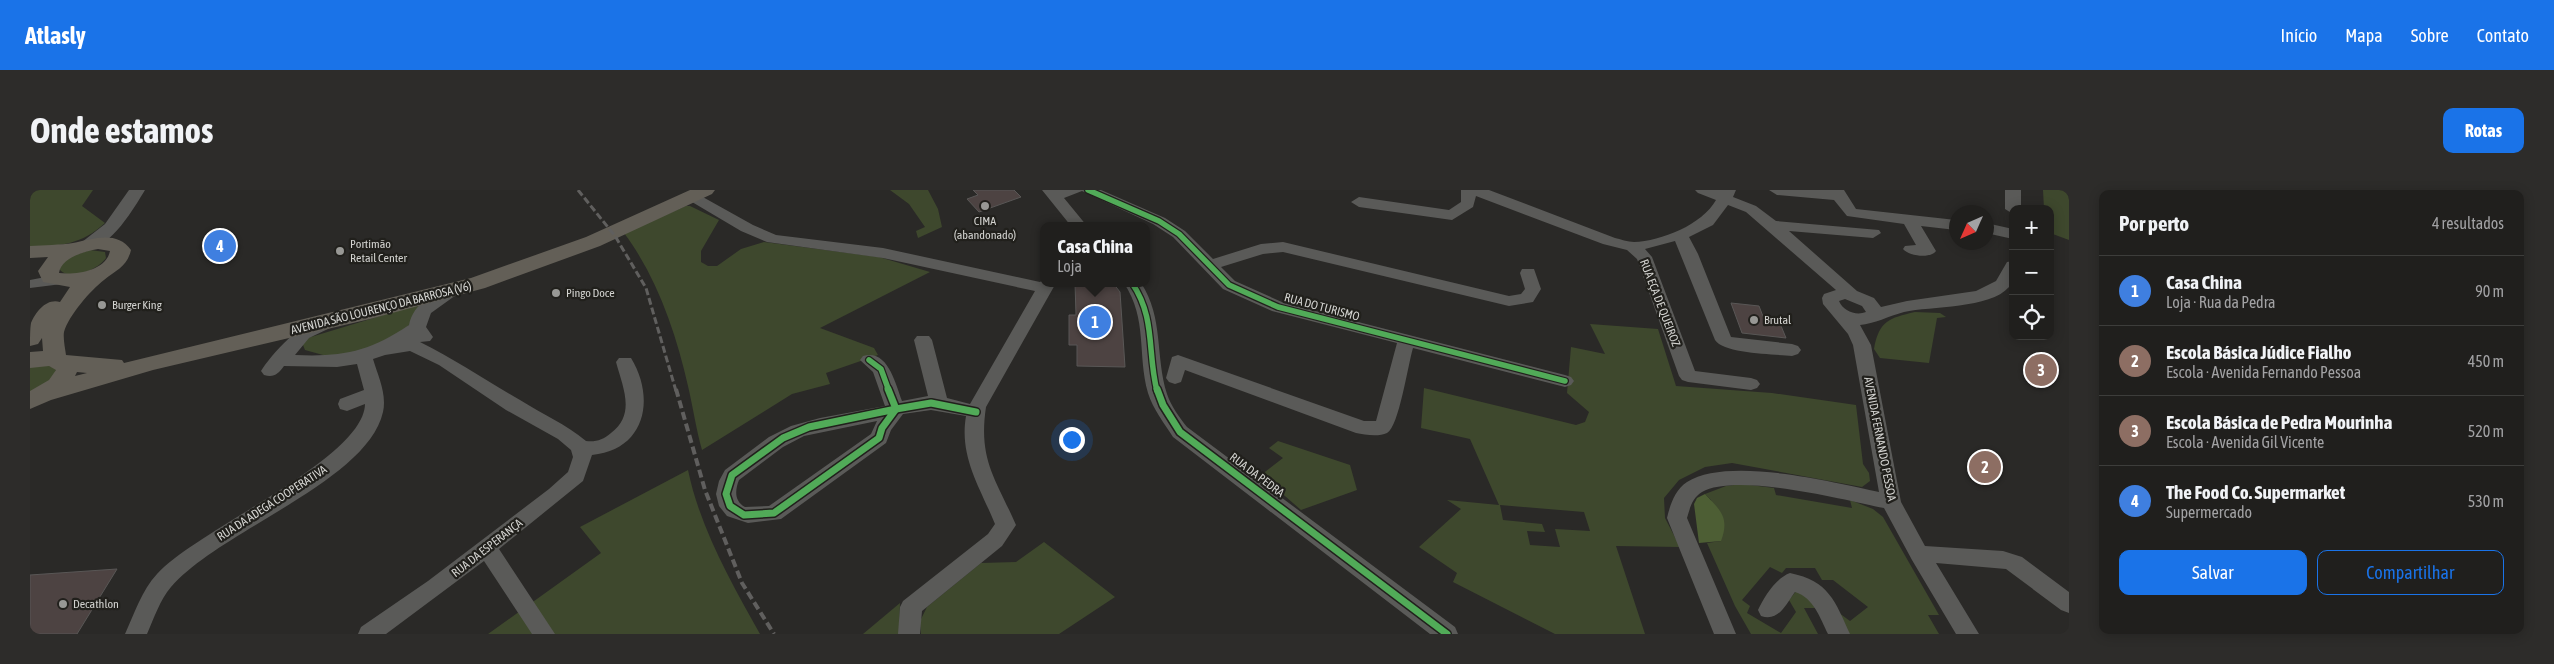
<!DOCTYPE html>
<html lang="pt">
<head>
<meta charset="utf-8">
<style>
	:root { --surface:#201f1d; --page:#2d2c2a; --text:#f1f3f6; --muted:#a2a2a4; --line:#3d3d3b; --accent:#1a73e8 }
	body { margin:0; font-family:"Asap Condensed",sans-serif; background:var(--page); color:var(--text) }
	.controls { position:absolute; right:15px; top:15px; display:grid; overflow:hidden; border-radius:10px; box-shadow:0 2px 12px #0003 }
	.controls button { width:45px; height:45px; display:grid; place-items:center; padding:0; border:0; border-bottom:1px solid var(--line); background:var(--surface); color:var(--text); font:25px sans-serif }
	.compass { position:absolute; left:1919px; top:15px; width:45px; height:45px; border-radius:50%; background:var(--surface); box-shadow:0 2px 12px #0003; rotate:225deg }
	.you { position:absolute; left:1041px; top:249px; width:18px; height:18px; margin:-12px; border:4px solid #fff; border-radius:50%; background:#1a73e8; box-shadow:0 0 0 8px #1a73e833 }
	.badge { display:grid; place-items:center; width:32px; height:32px; border-radius:50%; background:var(--accent); color:#fff; font-size:16px; font-weight:700 }
	.pin { position:absolute; translate:-50% -50%; border:2px solid #fff; box-shadow:0 1px 5px #0006 }
	.popup { position:absolute; left:1010px; top:32px; width:110px; height:65px; box-sizing:border-box; display:grid; place-content:center; border-radius:10px; background:var(--surface); filter:drop-shadow(0 1px 4px #0005); font-size:16px; white-space:nowrap; color:var(--muted) }
	.popup b { font-size:19px; color:var(--text) }
	.popup::after { content:''; position:absolute; left:50%; top:100%; margin-left:-10px; border:10px solid transparent; border-top-color:var(--surface) }
	.list { margin:0; padding:0; list-style:none }
	h2 { display:flex; justify-content:space-between; align-items:center; height:65px; margin:0; padding:0 20px; font-size:21px }
	h2 small { font-size:16px; font-weight:400; color:var(--muted) }
	.list li { display:grid; grid-template-columns:32px 1fr auto; gap:15px; align-items:center; box-sizing:border-box; height:70px; padding:0 20px; border-top:1px solid var(--line) }
	.list b { display:block; font-size:19px; white-space:nowrap }
	.list p { margin:0; font-size:16px; white-space:nowrap; color:var(--muted) }
	.list em { font-size:16px; font-style:normal; color:var(--muted) }
	.actions { display:flex; gap:10px; padding:15px 20px }
	.actions a { flex:1; padding:11px 0; border:1px solid var(--accent); border-radius:10px; text-align:center; font-size:18px; color:var(--accent) }
	.actions .main { background:var(--accent); color:#fff }
	.icon { flex:none; width:28px; height:28px; fill:none; stroke:currentColor; stroke-width:2; stroke-linecap:round; stroke-linejoin:round }
	.map { position:relative; flex:none; width:2039px; height:444px; overflow:hidden; border-radius:10px }
	header { display:flex; align-items:center; gap:30px; box-sizing:border-box; height:70px; padding:0 25px; background:var(--accent); color:#fff }
	header strong { font-size:24px }
	nav { display:flex; gap:28px; margin-inline-start:auto; font-size:18px }
	.intro { display:flex; align-items:center; justify-content:space-between; box-sizing:border-box; height:120px; padding:0 30px }
	h1 { margin:0; font-size:35px }
	.button { padding:12px 22px; border-radius:10px; background:var(--accent); color:#fff; font-size:18px; font-weight:700 }
	main { display:flex; gap:30px; padding:0 30px }
	aside { flex:1; background:var(--surface); border-radius:10px; box-shadow:0 2px 12px #0003 }
	.map>svg:first-child { display:block }
	.green { fill:#3e482d; fill-rule:evenodd }
	.forest { fill:#4d5e34 }
	.building { fill:#4d4342; stroke:#595756 }
	.lines { fill:none; stroke-linecap:round; stroke-linejoin:round }
	.minor { fill:#5a5a58; fill-rule:evenodd }
	.major { fill:#635f57; fill-rule:evenodd }
	.rail-far1 { stroke:#605f5e; stroke-width:3; stroke-dasharray:7 3; stroke-linecap:butt }
	.rail { stroke:#605f5e; stroke-width:4; stroke-dasharray:8 4; stroke-linecap:butt }
	.cycleway-far1-casing { stroke:#21201c; stroke-width:8 }
	.cycleway-casing { stroke:#21201c; stroke-width:10 }
	.cycleway-far1 { stroke:#51ab58; stroke-width:5.5 }
	.cycleway { stroke:#51ab58; stroke-width:7 }
	.poi-dot { fill:#989895; stroke:#21201c; stroke-width:2 }
	.labels { text-anchor:middle; stroke-width:4.5; stroke-linejoin:round; paint-order:stroke }
	.poi-label { font-size:12px; fill:#d3d3d0; stroke:#21201c; text-anchor:start }
	.street-label { font-size:12px; fill:#d3d3d0; stroke:#21201c }
</style>
</head>
<body>
<header>
<strong>Atlasly</strong>
<nav><a>Início</a><a>Mapa</a><a>Sobre</a><a>Contato</a></nav>
</header>
<div class="intro"><h1>Onde estamos</h1><a class="button">Rotas</a></div>
<main>
<div class="map">
<svg width="2039" height="444" viewBox="0 0 2039 444">
	<rect width="100%" height="100%" fill="#2a2927"/>
	<g class="green">
		<path d="M0 0H63L52 16 75 33C51 55 32 55 0 58Z"/>
		<polygon points="860,0 898,0 908,19 912,37 888,48 886,41 895,37 879,14"/>
		<polygon points="2013,0 2039,0 2039,50 2020,43 2020,19 2014,19"/>
		<path d="M656 16H660L689 30 671 61V72L678 76H687L711 59 734 52 849 67 900 82 790 138 844 158 848 165 796 183 800 194 762 204 672 260C666 239 663 217 658 196 646 143 627 87 594 43Z"/>
		<path d="M60 60 75 62 76 68C68 79 42 92 30 80V76L39 67Z"/>
		<polygon points="390,114 383,130 368,148 326,166 293,165 275,160 271,150"/>
		<path d="M1885 122 1910 123 1916 127 1907 128 1899 173 1850 168 1844 159C1849 131 1859 128 1885 122Z"/>
		<path d="M1560 134 1628 139 1646 196 1742 203 1826 215 1833 274 1839 283 1840 291 1832 297 1702 273 1675 277 1649 290 1634 308 1635 328 1650 357 1586 356 1615 444H1525L1423 392 1427 383 1389 357 1431 319 1417 310 1469 315 1440 249 1391 238 1394 198 1546 235 1555 232 1559 222 1537 203 1541 157 1575 164ZM1470 315 1554 322 1560 341 1525 339 1530 357 1500 355 1497 341 1515 342 1512 334 1473 330Z"/>
		<polygon points="15,174 26,179 25,187 0,205 0,175"/>
		<polygon points="1248,251 1320,275 1327,300 1271,320 1231,285 1253,268 1239,258"/>
		<path d="M658 280C670 338 701 392 730 444H458L571 363 550 337Z"/>
		<polygon points="1712,294 1744,298 1746,305 1822,318 1820,310 1843,319 1853,327 1909,425 1898,425 1909,444 1816,444 1805,420 1820,431 1838,417 1803,390 1792,390 1785,378 1756,378 1752,383 1740,377 1712,410 1720,416 1717,423 1751,443 1766,422 1759,410 1767,400 1780,404 1785,418 1774,418 1788,444 1721,444 1705,416 1677,353 1691,351 1681,310 1675,304 1696,296"/>
		<polygon points="1014,352 1085,407 1029,444 891,444 890,431 897,417 951,373 986,372"/>
		<polygon points="870,413 869,444 833,444"/>
	</g>
	<path class="forest" d="M1675 304C1690 320 1700 327 1691 351L1669 353 1664 314 1667 308Z"/>
	<g class="building">
		<polygon points="943,0 984,0 991,7 949,22 937,9 948,5"/>
		<polygon points="1045,93 1083,93 1090,102 1095,177 1047,176 1047,155 1039,155 1039,125 1046,125"/>
		<polygon points="1701,113 1729,116 1734,129 1749,131 1756,148 1712,143"/>
		<polygon points="87,379 47,444 0,444 0,385"/>
	</g>
	<g class="lines">
		<g class="minor">
			<path d="M99 0H115C104 18 77 65 52 58L50 55 52 52 75 34Z"/>
			<path d="M1012 0H1071L1135 28 1155 41 1183 69 1231 54 1253 52 1479 106 1491 104 1495 99 1490 83 1492 79H1504L1511 99 1503 112 1479 116 1253 62 1233 64 1191 77 1205 91 1254 113 1535 185 1541 187 1544 191 1541 195 1535 197 1383 158C1378 174 1369 237 1357 243 1349 247 1335 245 1326 243L1155 180 1151 192 1145 194 1139 192 1136 188 1142 167 1148 165 1334 231H1346L1367 153 1242 121 1193 99 1143 47 1123 34 1052 1 1034 8 1057 36H1041Z"/>
			<path d="M1431 0H1459L1585 48C1590 49 1598 52 1604 52 1631 51 1672 35 1686 10L1668 3 1665 0H1706L1703 7 1726 16 1746 31 1849 40 1851 43 1843 48 1759 41 1827 101 1844 108 1851 117 1877 111 1946 101 1966 91 1977 72 1983 71C1983 80 1985 90 1979 97 1960 119 1901 116 1874 122 1859 126 1844 134 1830 135L1841 155 1871 312 1895 356 1973 361 1992 367 2039 402V423L2031 420 1976 379 1906 373 1949 444H1926L1882 370 1854 318C1815 310 1706 282 1672 302 1662 308 1660 318 1657 328L1706 444H1684L1637 328C1640 315 1645 300 1657 292 1698 266 1803 292 1849 302L1823 155 1818 144 1793 114 1792 108 1794 104 1806 100 1716 22 1698 15 1683 35 1659 47 1668 64 1701 147 1762 154 1768 156 1771 160 1768 164 1762 166C1745 164 1694 164 1685 150L1645 51 1615 59 1622 67 1665 181 1721 188 1727 190 1730 194 1727 198 1721 200 1658 192 1652 190 1649 186 1607 69 1597 60 1573 54 1446 6 1443 17 1422 30 1329 17 1321 12 1329 7 1419 20 1431 12ZM1815 109 1832 116 1836 122C1826 126 1813 121 1809 111Z"/>
			<path d="M1739 0H1814L1826 19 1926 30V40L1891 36 1906 61C1900 69 1879 66 1873 59L1875 56 1886 55 1874 34 1817 26 1804 10 1747 5Z"/>
			<polygon points="1975,0 1991,0 1991,19 1983,19 1983,24 1975,19"/>
			<path d="M662 1 723 35 746 45 853 58 1010 92 1014 89V93H1026L956 217C948 270 966 289 986 335L972 356 892 421 890 444H868L870 417 873 411 958 344 965 334C950 297 929 267 936 226L901 220 873 224 861 240 856 253 751 329 718 333 697 326 689 316 686 304 689 291 695 280 739 247 761 236 790 228 855 216 843 182 830 170 833 166C858 159 865 193 872 211L898 206 884 150 887 146H899L902 150 917 208 940 214 1005 101 853 68 737 52 711 41 657 9 654 6 657 3ZM847 231 841 244 739 316 715 317C704 311 705 300 709 290L753 257 774 246Z"/>
			<polygon points="1956,33 1983,39 1983,49 1956,43"/>
			<polygon points="26,85 32,86 34,90 32,94 0,98 0,90"/>
			<path d="M1094 93H1111C1134 128 1125 166 1137 204 1141 216 1149 227 1157 237L1425 437 1428 444H1400L1143 247C1134 233 1123 219 1118 203 1107 164 1118 130 1094 93Z"/>
			<path d="M425 95 431 96 433 100 401 123 396 137 403 147 400 151 390 152C425 169 456 191 490 210 512 224 536 234 556 251 566 252 573 250 581 243 606 224 593 198 586 172L589 168H601C626 209 615 260 562 265L553 291 469 359 525 444H502L454 371 356 444H328L331 437 398 391 519 299 538 282 543 267 541 260 528 249 476 220 409 175 380 161 355 165 343 169C348 186 357 204 353 222 337 292 190 340 141 397 130 410 124 428 117 444H95C104 424 112 400 127 384 168 339 334 269 335 214L317 221 310 219 308 214 310 209 334 200 327 174 307 177 254 176C248 184 244 188 234 185L231 181C242 163 277 124 300 130L303 134 300 138 279 148 265 165C312 167 339 162 379 135 383 114 405 100 425 95Z"/>
			<path d="M1760 383C1799 391 1805 411 1820 444H1798C1790 428 1784 408 1765 402 1756 414 1749 432 1731 426L1728 420C1734 407 1746 388 1760 383Z"/>
		</g>
		<path class="major" d="M660 0H685L682 4 570 56 455 98 340 129 123 180 21 210 0 219V201L19 190 26 180 19 176 0 178V162L13 161 12 148 8 154 0 156C0 150 0 138 1 133 6 121 17 108 30 112L40 97 13 92 8 81 18 67 0 68V56C14 55 30 55 43 53 63 49 87 40 101 60 97 77 86 80 74 90 61 100 39 125 34 142 33 148 35 158 36 165L92 170 94 173 441 88 556 47ZM68 59 80 61C76 81 46 85 29 83 31 68 55 61 68 59ZM47 182 57 183 45 186Z"/>
		<polyline class="rail-far1" points="548,0 585,46 616,98 646,201"/>
		<polyline class="rail" points="646,199 675,300 712,393 744,444"/>
		<defs>
			<g id="cycleway-far1">
				<polyline points="1058,0 1129,31 1149,44 1199,95 1248,117 1535,191"/>
				<path d="M1102 93C1126 128 1117 162 1127 201"/>
				<polyline points="839,170 851,179 859,201"/>
			</g>
			<g id="cycleway">
				<polyline points="858,199 866,219"/>
				<polyline points="1127,199 1133,215 1150,242 1417,444"/>
				<polygon points="866,219 852,238 849,248 744,323 714,325 700,316 696,304 702,285 753,248 779,237"/>
				<polyline points="866,219 901,213 946,222"/>
			</g>
		</defs>
		<use href="#cycleway-far1" class="cycleway-far1-casing"/>
		<use href="#cycleway" class="cycleway-casing"/>
		<use href="#cycleway-far1" class="cycleway-far1"/>
		<use href="#cycleway" class="cycleway"/>
	</g>
	<g class="poi-dot">
		<circle cx="955" cy="16" r="5"/>
		<circle cx="310" cy="61" r="5"/>
		<circle cx="526" cy="103" r="5"/>
		<circle cx="72" cy="115" r="5"/>
		<circle cx="1724" cy="130" r="5"/>
		<circle cx="33" cy="414" r="5"/>
	</g>
	<g class="labels">
		<g class="poi-label">
			<text x="955" y="35" text-anchor="middle">CIMA<tspan x="955" dy="14">(abandonado)</tspan></text>
			<text x="320" y="58">Portimão<tspan x="320" dy="14">Retail Center</tspan></text>
			<text x="536" y="107">Pingo Doce</text>
			<text x="82" y="119">Burger King</text>
			<text x="1734" y="134">Brutal</text>
			<text x="43" y="418">Decathlon</text>
		</g>
		<g class="street-label">
			<text transform="translate(1630 113) rotate(69)" y="4">RUA EÇA DE QUEIROZ</text>
			<text transform="translate(1292 117) rotate(15)" y="4">RUA DO TURISMO</text>
			<text transform="translate(351 118) rotate(-14)" y="4">AVENIDA SÃO LOURENÇO DA BARROSA (V6)</text>
			<text transform="translate(1850 249) rotate(79)" y="4">AVENIDA FERNANDO PESSOA</text>
			<text transform="translate(1227 285) rotate(37)" y="4">RUA DA PEDRA</text>
			<text transform="translate(242 313) rotate(-33)" y="4">RUA DA ADEGA COOPERATIVA</text>
			<text transform="translate(457 358) rotate(-38)" y="4">RUA DA ESPERANÇA</text>
		</g>
	</g>
</svg>
<div class="controls">
<button>+</button>
<button>−</button>
<button><svg class="icon" aria-label="locate" viewBox="0 0 24 24"><circle cx="12" cy="12" r="6"/><path d="M12 2v4M12 18v4M2 12h4M18 12h4"/></svg></button>
</div>
<svg class="compass" viewBox="-18 -18 36 36"><path d="M0-13l5 13h-10z" fill="#e53935"/><path d="M0 13l5-13h-10z" fill="#a2a2a4"/></svg>
<div class="you"></div>
<div class="pin badge" style="left:1065px;top:132px;background:#3f7fe0">1</div>
<div class="popup"><b>Casa China</b>Loja</div>
<div class="pin badge" style="left:1955px;top:277px;background:#8d6e63">2</div>
<div class="pin badge" style="left:2011px;top:180px;background:#8d6e63">3</div>
<div class="pin badge" style="left:190px;top:56px;background:#3f7fe0">4</div>
</div>
<aside>
<h2>Por perto<small>4 resultados</small></h2>
<ul class="list">
<li><span class="badge" style="background:#3f7fe0">1</span><div><b>Casa China</b><p>Loja · Rua da Pedra</p></div><em>90 m</em></li>
<li><span class="badge" style="background:#8d6e63">2</span><div><b>Escola Básica Júdice Fialho</b><p>Escola · Avenida Fernando Pessoa</p></div><em>450 m</em></li>
<li><span class="badge" style="background:#8d6e63">3</span><div><b>Escola Básica de Pedra Mourinha</b><p>Escola · Avenida Gil Vicente</p></div><em>520 m</em></li>
<li><span class="badge" style="background:#3f7fe0">4</span><div><b>The Food Co. Supermarket</b><p>Supermercado</p></div><em>530 m</em></li>
</ul>
<div class="actions"><a class="main">Salvar</a><a>Compartilhar</a></div>
</aside>
</main>
</body>
</html>
